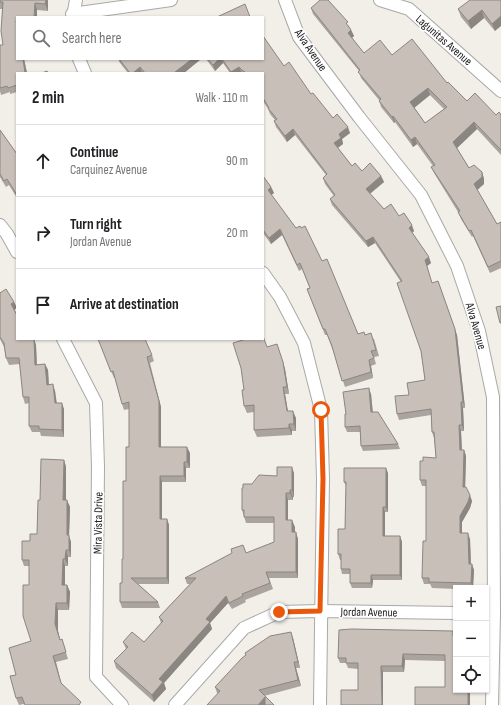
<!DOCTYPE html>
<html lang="en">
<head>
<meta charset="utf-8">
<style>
	:root { --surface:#fff; --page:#f2f2f2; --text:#202124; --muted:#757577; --line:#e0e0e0 }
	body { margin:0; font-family:"Sofia Sans Condensed",sans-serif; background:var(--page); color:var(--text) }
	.controls { position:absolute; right:12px; bottom:12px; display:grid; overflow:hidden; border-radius:0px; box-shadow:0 1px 3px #0004 }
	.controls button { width:36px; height:36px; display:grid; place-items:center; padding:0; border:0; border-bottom:1px solid var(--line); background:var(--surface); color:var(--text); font:20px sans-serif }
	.stop { position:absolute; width:12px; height:12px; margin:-9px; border:3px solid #ea580c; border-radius:50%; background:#fff }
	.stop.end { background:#ea580c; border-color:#fff; box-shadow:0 1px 4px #0008 }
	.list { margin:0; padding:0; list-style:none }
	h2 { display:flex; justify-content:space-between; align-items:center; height:52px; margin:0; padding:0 16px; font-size:17px }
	h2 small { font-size:13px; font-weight:400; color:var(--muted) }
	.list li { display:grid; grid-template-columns:26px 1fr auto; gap:12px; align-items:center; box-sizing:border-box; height:72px; padding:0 16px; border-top:1px solid var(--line) }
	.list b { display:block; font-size:15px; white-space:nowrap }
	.list p { margin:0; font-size:13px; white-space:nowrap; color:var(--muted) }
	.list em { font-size:13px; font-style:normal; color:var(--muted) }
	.icon { flex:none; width:22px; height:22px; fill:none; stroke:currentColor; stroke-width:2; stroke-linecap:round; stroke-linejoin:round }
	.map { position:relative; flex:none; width:501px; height:705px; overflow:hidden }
	.search { position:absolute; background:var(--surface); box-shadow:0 1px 3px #0004; left:16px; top:16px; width:248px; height:44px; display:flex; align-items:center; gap:10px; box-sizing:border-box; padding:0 14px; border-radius:0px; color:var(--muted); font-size:15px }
	.panel { position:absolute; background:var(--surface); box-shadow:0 1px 3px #0004; left:16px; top:72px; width:248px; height:268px; border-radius:0px }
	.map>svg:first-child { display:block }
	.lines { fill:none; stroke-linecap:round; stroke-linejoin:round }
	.minor-casing { stroke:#a9a9a9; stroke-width:14 }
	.minor { stroke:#fff; stroke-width:12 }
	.wall { fill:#aba49e; fill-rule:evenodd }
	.shaded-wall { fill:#8b8681 }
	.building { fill:#c7bfb8; stroke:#8b8681; fill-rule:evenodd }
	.route { stroke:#ea580c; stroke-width:5 }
	.labels { text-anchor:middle; stroke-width:3.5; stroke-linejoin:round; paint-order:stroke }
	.street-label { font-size:12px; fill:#222; stroke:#fff }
</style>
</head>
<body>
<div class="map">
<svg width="501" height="705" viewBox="0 0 501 705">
	<rect width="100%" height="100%" fill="#f2efe9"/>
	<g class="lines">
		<defs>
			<g id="minor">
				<polyline points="285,0 299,37 359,117 421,195 457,266 479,331 493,397 494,614 492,705"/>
				<polyline points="380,0 409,9 501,91"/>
				<polyline points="72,14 171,0"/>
				<polyline points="73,17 76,0"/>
				<polyline points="79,59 85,73"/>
				<polyline points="0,225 7,234 17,252"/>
				<polyline points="263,273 280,297 304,343 321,410 323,479 320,705"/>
				<polyline points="63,339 96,403 98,467 96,677 122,705"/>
				<polyline points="175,705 244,628 279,612 320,611 456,613"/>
			</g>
		</defs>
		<use href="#minor" class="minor-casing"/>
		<use href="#minor" class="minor"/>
	</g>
	<g class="wall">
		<polygon points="0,0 48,0 48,11 37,10 17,17 17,59 24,59 27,73 17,73 17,92 10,94 10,92 1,95 0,91 0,45 3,45 2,9 0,9"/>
		<polygon points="501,0 495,31 484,18 471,29 461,17 458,9"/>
		<path d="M311 8 349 26 354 36 352 38 364 53 392 55 447 83 467 101 496 115H501V155L477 129 457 148 469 168 482 172 484 179V184L477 190 497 224 501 222V268L490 273 473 236 472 237 461 219 458 212 434 173 431 167 433 166 417 144 413 147 395 122 394 123 381 107 379 100 361 78 359 71 313 14ZM430 95 444 109 425 123 414 107Z"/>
		<polygon points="118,59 201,59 184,73 128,73 120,63"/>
		<polygon points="206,59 263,59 284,66 333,118 350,133 342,139 343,144 338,148 352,166 362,171 381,176 384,182 370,194 384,209 399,216 414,231 412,233 431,263 427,266 432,283 457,335 465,408 463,408 464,431 461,431 462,450 464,450 466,456 465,487 472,501 470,508 462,522 462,533 470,539 471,564 474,570 473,588 456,588 456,589 432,588 430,584 424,584 422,578 426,541 426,486 422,486 420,480 423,461 436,458 434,438 432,432 431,415 399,420 397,414 409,395 425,380 421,351 401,282 375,243 368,247 332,205 330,199 334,196 325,184 323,178 326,175 295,135 287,142 276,127 274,121 275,120 270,114 268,109 263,101 263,73 230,73 223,63 215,71"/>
		<polygon points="0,130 17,154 17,198 9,185 6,187 0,177"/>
		<polygon points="263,176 271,187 274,193 271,195 358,334 365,335 374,339 379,356 374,357 376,364 371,366 373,378 345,387 332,348 327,335 325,335 307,289 310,288 302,269 299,271 282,235 271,244 263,233"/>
		<polygon points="0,292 14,302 17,308 14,310 17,339 34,339 36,345 37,365 45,364 48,370 49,385 55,391 57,403 64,409 64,437 41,436 40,432 32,432 29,426 29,403 25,404 23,397 20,364 9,365 6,358 4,347 0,339"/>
		<polygon points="98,339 152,355 154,361 150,363 161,407 161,447 190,453 190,468 186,468 186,482 162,482 162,519 167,519 169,525 169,584 138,584 158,602 160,608 122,608 120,602 122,583 123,559 126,481 129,447 129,409 124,410 122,404 115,378 114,378"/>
		<polygon points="277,344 285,369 289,394 285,394 288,411 296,418 296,431 292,431 292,435 257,437 254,430 254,412 247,413 244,406 244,390 267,347"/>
		<polygon points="371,394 373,412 398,444 400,449 363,451 361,446 360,432 347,432 345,427 346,414"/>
		<polygon points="64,460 66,467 66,500 70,507 69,536 71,542 71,557 68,557 68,566 65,566 65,585 67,585 70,592 69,610 58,610 58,631 60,640 62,639 68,659 56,662 24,704 19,705 16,698 16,675 31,641 29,585 29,566 24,566 22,560 30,541 37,534 40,500"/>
		<polygon points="294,473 294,497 293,497 293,500 288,500 288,520 295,527 295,532 298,539 298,578 269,578 273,589 245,600 246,602 232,609 228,603 210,623 212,629 164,683 166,689 154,702 116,668 114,661 126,649 123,642 144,642 161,623 159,617 190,584 187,584 185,578 274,542 274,523 246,523 242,510 243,488 252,484 277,476"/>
		<polygon points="388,473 388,512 385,512 385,536 400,536 402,542 402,580 373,580 372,588 352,588 350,583 350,574 342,574 341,569 341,560 340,560 338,554 345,529 346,486 344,482"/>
		<polygon points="453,631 455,636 456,690 472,690 472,691 470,691 470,705 445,687 445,661 405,660 404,672 383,672 358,690 358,669 348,668 346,663 340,663 338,658"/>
		<polygon points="293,638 300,668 296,668 301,686 264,696 217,693 215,687 246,655 245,653"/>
	</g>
	<g class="shaded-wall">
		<polygon points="46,0 48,0 48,11 45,4"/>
		<polygon points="35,3 37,10 37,17 34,17"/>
		<polygon points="482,10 484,18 471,29 468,21"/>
		<polygon points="501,16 501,26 495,31 492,24"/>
		<polygon points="351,30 354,36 350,39 348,33"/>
		<polygon points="23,59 24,59 27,73 25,73"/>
		<polygon points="192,59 201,59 184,73 175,73 175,72"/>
		<polygon points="219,59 222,59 223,63 215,71 213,65"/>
		<polygon points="140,67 142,73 133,73"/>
		<polygon points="239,67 242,73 232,73 231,72"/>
		<polygon points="428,88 430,95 413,109 410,102"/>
		<polygon points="393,116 395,122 394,123 392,117"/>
		<polygon points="474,122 477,129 456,149 453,142"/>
		<polygon points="348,127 350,133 342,139 343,144 336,149 334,143 339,134"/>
		<polygon points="293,129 295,135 287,142 285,136"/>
		<polygon points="415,137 417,144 413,147 411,140"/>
		<polygon points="482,172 484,179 484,184 476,191 474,184"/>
		<polygon points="381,176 384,182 368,195 366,189"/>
		<polygon points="271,187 274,193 270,196 268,190"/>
		<polygon points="412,225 414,231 411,234 409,228"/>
		<polygon points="280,229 282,235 271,244 269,238"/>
		<polygon points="373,237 375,243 368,247 366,241"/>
		<polygon points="429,257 431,263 427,266 425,260"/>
		<polygon points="438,281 457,335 465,408 463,402"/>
		<polygon points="14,302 17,308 13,310 11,304"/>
		<polygon points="34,339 36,345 37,371 35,365"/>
		<polygon points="277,344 285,369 289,394 287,387"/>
		<polygon points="147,357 161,407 161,453 159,447"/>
		<polygon points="369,360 371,366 373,378 371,372"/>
		<polygon points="45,364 48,370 49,391 47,385"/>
		<polygon points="53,384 55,391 57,409 55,403"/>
		<polygon points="283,387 285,394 289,418 287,411"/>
		<polygon points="369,388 371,394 373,418 371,412"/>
		<polygon points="461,402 463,408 464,431 462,425"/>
		<polygon points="62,403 64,409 64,437 62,430"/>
		<polygon points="293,411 296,418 296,431 294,424"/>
		<polygon points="289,424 292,431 292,435 289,428"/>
		<polygon points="459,425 461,431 462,456 460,450"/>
		<polygon points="187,447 190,453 190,468 187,462"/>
		<polygon points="464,450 466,456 465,493 463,487"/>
		<polygon points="64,460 66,467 66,507 63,500"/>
		<polygon points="184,462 186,468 186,482 184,476"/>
		<polygon points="292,467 294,473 294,497 292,490"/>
		<polygon points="386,468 388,473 388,512 386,507"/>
		<polygon points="160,476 162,482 162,525 160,519"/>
		<polygon points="290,490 293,497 293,500 290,493"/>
		<polygon points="286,493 288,500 288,527 286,520"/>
		<polygon points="470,495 472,501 470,508 462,522 462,539 460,533 460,516"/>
		<polygon points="67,500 70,507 69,536 71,542 71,557 69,550 67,535"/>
		<polygon points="383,507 385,512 385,542 383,536"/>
		<polygon points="167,519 169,525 169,584 167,578"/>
		<polygon points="292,520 295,527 295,539 292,532"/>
		<polygon points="296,532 298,539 298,578 296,572"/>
		<polygon points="468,533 470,539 471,570 469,564"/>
		<polygon points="400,536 402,542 402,580 400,575"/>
		<polygon points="66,550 68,557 68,566 65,559"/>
		<polygon points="63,559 65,566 65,592 62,585"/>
		<polygon points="472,564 474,570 473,588 471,583"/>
		<polygon points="371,575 373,580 372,588 371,583"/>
		<polygon points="67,585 70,592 69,610 67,603"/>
		<polygon points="226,596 228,603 210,623 212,629 164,683 166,689 154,702 152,695 159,679 206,619"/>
		<polygon points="56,603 58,610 58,631 62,647 55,624"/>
		<polygon points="291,632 293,638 300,668 298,662"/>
		<polygon points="403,654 405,660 404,672 402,666"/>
		<polygon points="53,656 56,662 63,690 61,683"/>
		<polygon points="294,662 296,668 301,686 298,680"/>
		<polygon points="381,666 383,672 383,705 382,705"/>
		<polygon points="468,690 469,690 470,691 470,705 468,705"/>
		<polygon points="265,697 266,705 258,705"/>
	</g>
	<g class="building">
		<polygon points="0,0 46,0 45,4 35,3 34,17 17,17 17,21 16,21 17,25 17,59 23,59 25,73 17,73 17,85 8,88 7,86 0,88 0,45 3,45 1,31 3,2 0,2"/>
		<path d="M320 0H328L348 22 346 23 351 30 348 33 364 53 380 40 392 55 412 39 447 83 448 82 467 101 475 93 496 115 499 112 501 115V150L474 122 453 142 469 168 474 165 482 172V177L474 184 497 224 501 222V261L488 267 471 230 469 231 458 212 460 211 431 167 435 165 415 137 411 140 393 116 392 117 379 101 381 99 358 72 360 70 311 8ZM428 88 447 107 425 123 410 102Z"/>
		<polygon points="470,0 501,0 501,16 492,24 482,10 468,21 458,9"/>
		<polygon points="245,4 250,17 217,17"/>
		<polygon points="263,36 284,66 289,62 311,94 313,93 333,118 337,114 348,127 339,134 341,138 334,143 352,166 355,163 362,171 370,163 381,176 366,189 384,209 391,204 399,216 404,213 412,225 409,228 429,257 425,260 432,283 438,281 455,329 463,402 461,402 462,425 459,425 460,450 464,450 463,487 466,487 470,495 468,502 460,516 460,533 468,533 469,564 472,564 471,583 429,582 429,578 422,578 423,541 426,541 426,480 420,480 420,461 423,461 423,457 436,458 434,432 432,432 431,409 397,414 395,396 409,395 407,383 425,380 421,351 397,283 402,281 373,237 366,241 330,199 335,195 323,178 327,174 293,129 285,136 274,121 277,119 268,108 269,108 263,98 263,73 245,73 244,71 243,71 239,67 231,72 222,59 263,59"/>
		<polygon points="119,59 192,59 175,72 175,73 145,73 140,67 133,73 130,73"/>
		<polygon points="208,59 219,59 213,65"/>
		<polygon points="47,71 48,73 42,73"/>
		<polygon points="0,130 17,154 17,195 7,179 4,181 0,174"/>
		<polygon points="263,176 271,187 268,190 296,228 300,226 301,228 305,226 322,261 327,259 358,334 364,332 365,335 371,333 376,350 371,351 374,358 369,360 371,372 342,381 332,346 325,329 323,329 307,289 310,288 300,263 297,265 280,229 269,238 263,230"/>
		<polygon points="6,289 14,302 11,304 17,315 17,339 34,339 35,365 45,364 47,385 53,384 55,403 62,403 62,430 39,429 39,426 29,426 29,397 23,397 19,358 6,358 4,343 0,337 0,292 0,293"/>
		<polygon points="501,306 501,323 500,323 496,307"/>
		<polygon points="263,336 267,347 277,344 283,362 287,387 283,387 287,411 293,411 294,424 289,424 289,428 254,430 254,405 244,406 242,390 244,390 241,368 233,343 246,339 263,339"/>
		<polygon points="98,339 145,339 152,355 147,357 159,401 159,447 187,447 187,462 184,462 184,476 160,476 160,519 167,519 167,578 131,578 158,602 120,602 120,583 122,583 122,559 123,559 123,481 126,481 126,447 129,447 129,402 122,404 113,371 111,372"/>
		<polygon points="369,388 371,412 378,412 398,444 361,446 360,426 345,427 345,414 346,414 343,392"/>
		<polygon points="41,459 64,460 63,500 67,500 67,535 69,535 69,550 66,550 65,559 63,559 62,585 67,585 67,603 56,603 55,624 60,640 62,639 66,652 53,656 61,683 81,702 79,705 25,705 22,697 16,698 10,676 16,675 9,648 31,641 23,616 23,585 29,585 29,560 22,560 22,541 30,541 30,534 37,534 38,500 40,500"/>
		<polygon points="277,467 292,467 292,490 290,490 290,493 286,493 286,520 292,520 292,532 296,532 296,572 266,572 270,583 242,594 243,596 229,603 226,596 206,619 210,622 159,679 163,682 152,695 114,661 128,647 123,642 132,632 144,642 163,621 159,617 196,578 185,578 232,553 231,549 243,545 246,553 274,542 274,517 244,517 244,510 242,510 242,488 243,488 243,484 252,484 259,475 277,476"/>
		<polygon points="344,468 386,468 386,507 383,507 383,536 400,536 400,575 371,575 371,583 350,583 350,569 341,569 341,554 338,554 338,529 345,529 346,482 344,482"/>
		<polygon points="351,629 453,631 453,636 456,636 456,690 468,690 468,705 415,705 415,687 445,687 445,655 403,654 402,666 381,666 382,705 341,705 341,690 358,690 358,663 346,663 346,658 338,658 339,630"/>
		<polygon points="291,632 298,662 294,662 298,680 259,690 274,705 265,705 265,697 258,705 207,705 220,691 215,687 242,658 246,655 245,653 270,636"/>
	</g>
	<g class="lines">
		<polyline class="route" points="279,612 320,611 323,479 321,410"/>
	</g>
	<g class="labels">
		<g class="street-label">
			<text transform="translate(444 40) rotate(41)" y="4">Lagunitas Avenue</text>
			<text transform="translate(311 50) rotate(56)" y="4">Alva Avenue</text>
			<text transform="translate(476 326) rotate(74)" y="4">Alva Avenue</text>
			<text transform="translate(98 523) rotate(-89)" y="4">Mira Vista Drive</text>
			<text transform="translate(369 612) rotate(1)" y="4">Jordan Avenue</text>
		</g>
	</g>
</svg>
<div class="controls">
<button>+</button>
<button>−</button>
<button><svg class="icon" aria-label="locate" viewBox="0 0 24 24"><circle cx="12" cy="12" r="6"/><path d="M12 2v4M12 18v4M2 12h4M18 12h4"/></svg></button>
</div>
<div class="stop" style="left:321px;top:410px"></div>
<div class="stop end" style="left:279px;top:612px"></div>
<div class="search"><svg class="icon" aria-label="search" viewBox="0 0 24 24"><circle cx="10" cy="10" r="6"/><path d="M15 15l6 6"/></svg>Search here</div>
<section class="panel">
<h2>2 min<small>Walk · 110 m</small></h2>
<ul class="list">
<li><svg class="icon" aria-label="ahead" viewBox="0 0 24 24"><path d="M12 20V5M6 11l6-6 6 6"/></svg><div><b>Continue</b><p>Carquinez Avenue</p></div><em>90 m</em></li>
<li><svg class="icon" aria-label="right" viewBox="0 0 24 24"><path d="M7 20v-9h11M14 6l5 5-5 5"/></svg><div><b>Turn right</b><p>Jordan Avenue</p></div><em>20 m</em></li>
<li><svg class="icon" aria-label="arrive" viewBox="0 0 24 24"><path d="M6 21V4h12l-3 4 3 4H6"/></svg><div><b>Arrive at destination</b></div></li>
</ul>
</section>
</div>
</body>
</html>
